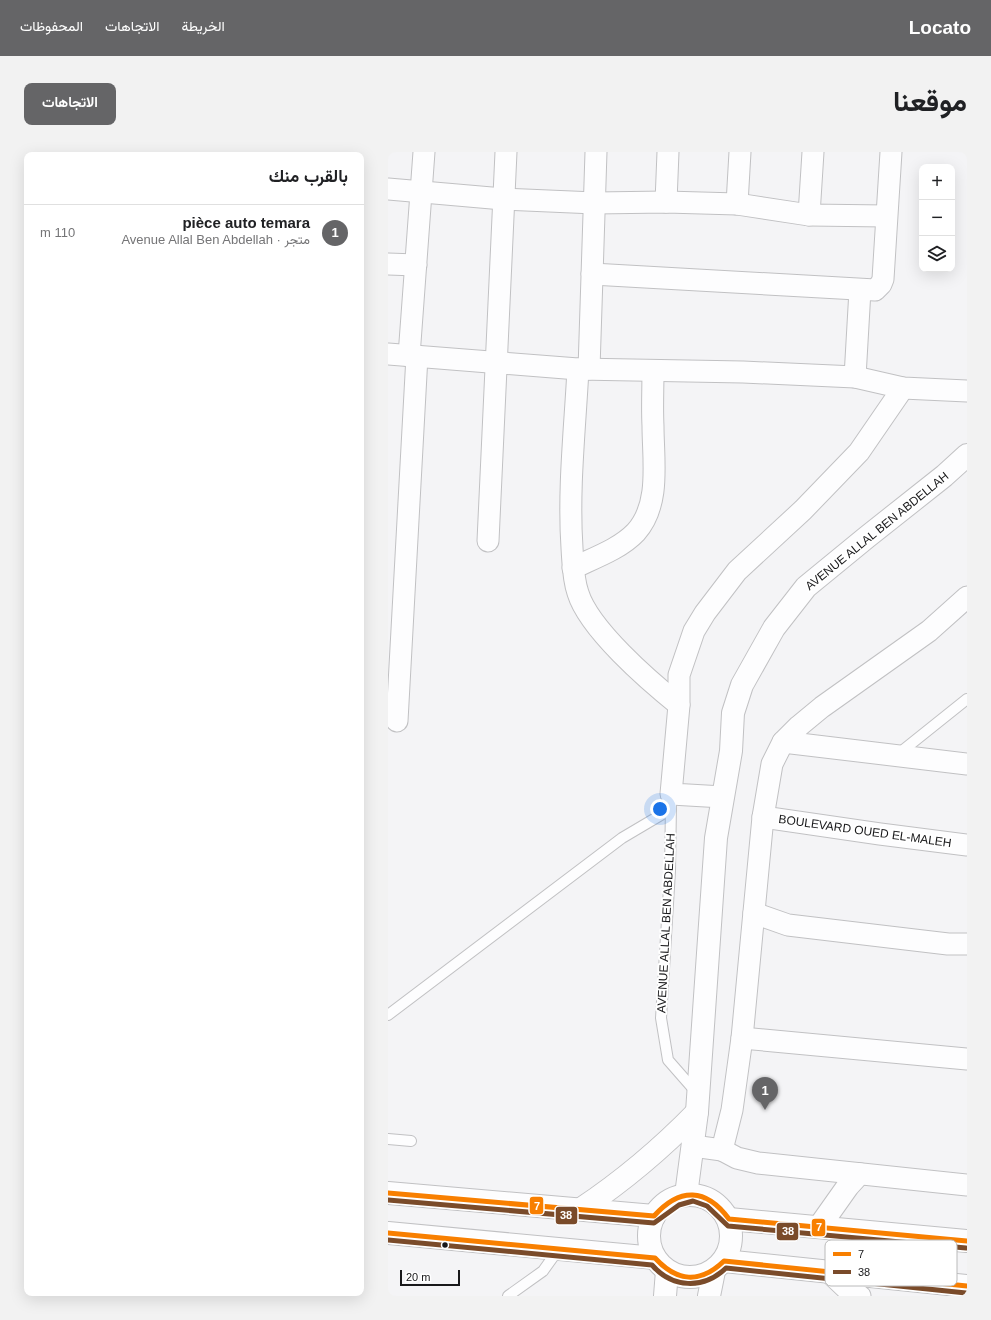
<!DOCTYPE html>
<html lang="ar">
<head>
<meta charset="utf-8">
<style>
	:root { --surface:#fff; --page:#f2f2f2; --text:#202124; --muted:#757577; --line:#e0e0e0; --accent:#656567 }
	body { margin:0; font-family:Arial,Vazirmatn,sans-serif; background:var(--page); color:var(--text); direction:rtl }
	.controls { position:absolute; right:12px; top:12px; display:grid; overflow:hidden; border-radius:8px; box-shadow:0 4px 16px #0002 }
	.controls button { width:36px; height:36px; display:grid; place-items:center; padding:0; border:0; border-bottom:1px solid var(--line); background:var(--surface); color:var(--text); font:20px sans-serif }
	.scale { position:absolute; left:12px; bottom:10px; width:60px; box-sizing:border-box; padding-left:4px; border:2px solid #18181a; border-top:0; font-size:11px; line-height:14px; white-space:nowrap; color:#18181a; -webkit-text-stroke:3px #fff; paint-order:stroke }
	.you { position:absolute; left:272px; top:657px; width:14px; height:14px; margin:-10px; border:3px solid #fff; border-radius:50%; background:#1a73e8; box-shadow:0 0 0 6px #1a73e833 }
	.badge { display:grid; place-items:center; width:26px; height:26px; border-radius:50%; background:var(--accent); color:#fff; font-size:13px; font-weight:700 }
	.pin { position:absolute; translate:-50% -33px; filter:drop-shadow(0 1px 2px #0008) }
	.pin::after { content:''; position:absolute; top:21px; width:14px; height:12px; background:inherit; clip-path:polygon(0 0,100% 0,50% 100%) }
	.list { margin:0; padding:0; list-style:none }
	h2 { display:flex; justify-content:space-between; align-items:center; height:52px; margin:0; padding:0 16px; font-size:17px }
	h2 small { font-size:13px; font-weight:400; color:var(--muted) }
	.list li { display:grid; grid-template-columns:26px 1fr auto; gap:12px; align-items:center; box-sizing:border-box; height:56px; padding:0 16px; border-top:1px solid var(--line) }
	.list b { display:block; font-size:15px; white-space:nowrap }
	.list p { margin:0; font-size:13px; white-space:nowrap; color:var(--muted) }
	.list em { font-size:13px; font-style:normal; color:var(--muted) }
	.icon { flex:none; width:22px; height:22px; fill:none; stroke:currentColor; stroke-width:2; stroke-linecap:round; stroke-linejoin:round }
	.map { position:relative; flex:none; width:579px; height:1144px; overflow:hidden; direction:ltr; border-radius:8px }
	header { display:flex; align-items:center; gap:24px; box-sizing:border-box; height:56px; padding:0 20px; background:var(--accent); color:#fff }
	header strong { font-size:19px }
	nav { display:flex; gap:22px; margin-inline-start:auto; font-size:14px }
	.intro { display:flex; align-items:center; justify-content:space-between; box-sizing:border-box; height:96px; padding:0 24px }
	h1 { margin:0; font-size:28px }
	.button { padding:10px 18px; border-radius:8px; background:var(--accent); color:#fff; font-size:14px; font-weight:700 }
	main { display:flex; gap:24px; padding:0 24px }
	aside { flex:1; background:var(--surface); border-radius:8px; box-shadow:0 4px 16px #0002 }
	.map>svg:first-child { display:block }
	.lines { fill:none; stroke-linecap:round; stroke-linejoin:round }
	.lane-casing { stroke:#c1c1c3; stroke-width:12 }
	.street-casing { stroke:#c1c1c3; stroke-width:23 }
	.secondary-casing { stroke:#c1c1c3; stroke-width:24 }
	.primary-casing { stroke:#c1c1c3; stroke-width:24 }
	.lane { stroke:#fdfdfe; stroke-width:10 }
	.street { stroke:#fdfdfe; stroke-width:21 }
	.secondary { stroke:#fdfdfe; stroke-width:22 }
	.primary { stroke:#fdfdfe; stroke-width:22 }
	.bus-1-casing { stroke:#fff; stroke-width:8 }
	.bus-2-casing { stroke:#fff; stroke-width:8 }
	.bus-1 { stroke:#f87f00; stroke-width:5 }
	.bus-2 { stroke:#7a4b2a; stroke-width:5 }
	.bus-dot { fill:#18181a; stroke:#fff; stroke-width:1.5 }
	.labels { text-anchor:middle; stroke-width:4; stroke-linejoin:round; paint-order:stroke }
	.street-label { font-size:12px; fill:#18181a; stroke:#fff }
	.key { fill:#fff; stroke:#bababa; stroke-width:1 }
	.key-label { font-size:11px; fill:#18181a }
	.line-badge { stroke:#fff; stroke-width:1.5 }
	.badge-label { font-size:11px; text-anchor:middle; font-weight:bold; fill:#fff }
</style>
</head>
<body>
<header>
<strong>Locato</strong>
<nav><a>الخريطة</a><a>الاتجاهات</a><a>المحفوظات</a></nav>
</header>
<div class="intro"><h1>موقعنا</h1><a class="button">الاتجاهات</a></div>
<main>
<div class="map">
<svg width="579" height="1144" viewBox="0 0 579 1144">
	<rect width="100%" height="100%" fill="#f4f4f6"/>
	<g class="lines">
		<defs>
			<g id="lane">
				<polyline points="509,603 579,547"/>
				<polyline points="283,652 282,719 273,866 280,908 308,940"/>
				<polyline points="0,863 234,686 283,657"/>
				<polyline points="0,987 23,989"/>
				<polyline points="120,1144 155,1119 170,1098"/>
			</g>
			<g id="street">
				<polyline points="0,37 115,47 207,51 278,50 349,52 421,63 498,64"/>
				<polyline points="278,50 280,0"/>
				<polyline points="349,52 352,0"/>
				<polyline points="421,63 425,0"/>
				<polyline points="0,112 28,113"/>
				<polyline points="204,122 487,138 493,132 495,127 503,0"/>
				<polyline points="0,202 190,217 355,220 467,225 515,236 579,239"/>
				<polyline points="21,204 36,0"/>
				<path d="M190 217C187 276 180 337 184 396 185 411 185 427 190 441 201 477 261 529 291 553"/>
				<polyline points="201,217 208,0"/>
				<polyline points="467,225 472,138"/>
				<polyline points="100,389 118,0"/>
				<path d="M185 416C206 406 232 397 248 380 273 352 265 308 265 274 264 255 265 237 265 219"/>
				<polyline points="9,569 29,204"/>
				<polyline points="395,590 579,612"/>
				<polyline points="335,645 283,642 291,553 291,523 306,479 317,461 349,419 415,358 471,300 515,236"/>
				<polyline points="375,665 492,682 579,693"/>
				<polyline points="366,761 400,773 560,792 579,792"/>
				<polyline points="354,886 579,907"/>
				<polyline points="305,994 334,998 344,958 354,886 375,665 384,612 395,590 411,574 434,555 541,479 579,445"/>
				<polyline points="334,998 349,1006 370,1011 579,1033"/>
				<polyline points="440,1119 458,1136 472,1144"/>
			</g>
			<g id="secondary">
				<polyline points="298,1043 309,960 328,686 343,599 345,561 354,533 386,476 418,435 479,385 556,324 579,303"/>
				<polyline points="277,1144 279,1119"/>
				<polyline points="321,1144 326,1119"/>
			</g>
			<g id="primary">
				<polyline points="0,1041 266,1064"/>
				<circle cx="302" cy="1084" r="41"/>
				<path d="M193 1057C235 1029 274 996 309 960"/>
				<polyline points="341,1067 579,1089"/>
				<polyline points="431,1075 460,1034 471,1022"/>
				<polyline points="0,1081 267,1106"/>
				<polyline points="336,1109 579,1134"/>
			</g>
		</defs>
		<use href="#lane" class="lane-casing"/>
		<use href="#street" class="street-casing"/>
		<use href="#secondary" class="secondary-casing"/>
		<use href="#primary" class="primary-casing"/>
		<use href="#lane" class="lane"/>
		<use href="#street" class="street"/>
		<use href="#secondary" class="secondary"/>
		<use href="#primary" class="primary"/>
		<defs>
			<g id="bus-1">
				<path d="M0 1041 266 1064C292 1035 318 1036 341 1067L579 1089"/>
				<path d="M0 1081 267 1106C289 1130 312 1132 336 1109L579 1134"/>
			</g>
			<g id="bus-2">
				<polyline points="0,1048 266,1071 291,1053 305,1049 319,1054 340,1074 578,1096"/>
				<path d="M0 1088 264 1113C284 1136 315 1138 338 1116L578 1141"/>
			</g>
		</defs>
		<use href="#bus-1" class="bus-1-casing"/>
		<use href="#bus-2" class="bus-2-casing"/>
		<use href="#bus-1" class="bus-1"/>
		<use href="#bus-2" class="bus-2"/>
	</g>
	<circle class="bus-dot" cx="57" cy="1093" r="3.5"/>
	<g class="labels">
		<g class="street-label">
			<text transform="translate(489 379) rotate(-39)" y="4">AVENUE ALLAL BEN ABDELLAH</text>
			<text transform="translate(477 679) rotate(8)" y="4">BOULEVARD OUED EL-MALEH</text>
			<text transform="translate(278 771) rotate(-87)" y="4">AVENUE ALLAL BEN ABDELLAH</text>
		</g>
	</g>
	<rect x="437" y="1088" width="132" height="46" rx="6" class="key"/>
	<rect x="445" y="1100" width="18" height="4" fill="#f87f00"/>
	<rect x="445" y="1118" width="18" height="4" fill="#7a4b2a"/>
	<g class="key-label">
		<text x="470" y="1106">7</text>
		<text x="470" y="1124">38</text>
	</g>
	<g class="line-badge">
		<rect x="141" y="1044" width="15" height="19" rx="4" fill="#f87f00"/>
		<rect x="167" y="1054" width="23" height="19" rx="4" fill="#7a4b2a"/>
		<rect x="423" y="1066" width="15" height="19" rx="4" fill="#f87f00"/>
		<rect x="388" y="1070" width="23" height="19" rx="4" fill="#7a4b2a"/>
	</g>
	<g class="badge-label">
		<text x="149" y="1058">7</text>
		<text x="178" y="1067">38</text>
		<text x="431" y="1079">7</text>
		<text x="400" y="1083">38</text>
	</g>
</svg>
<div class="controls">
<button>+</button>
<button>−</button>
<button><svg class="icon" aria-label="layers" viewBox="0 0 24 24"><path d="M12 4l9 5-9 5-9-5zM3 14l9 5 9-5"/></svg></button>
</div>
<div class="scale">20 m</div>
<div class="you"></div>
<div class="pin badge" style="left:377px;top:958px">1</div>
</div>
<aside>
<h2>بالقرب منك<small></small></h2>
<ul class="list">
<li><span class="badge">1</span><div><b>pièce auto temara</b><p>متجر · Avenue Allal Ben Abdellah</p></div><em>110 m</em></li>
</ul>
</aside>
</main>
</body>
</html>
